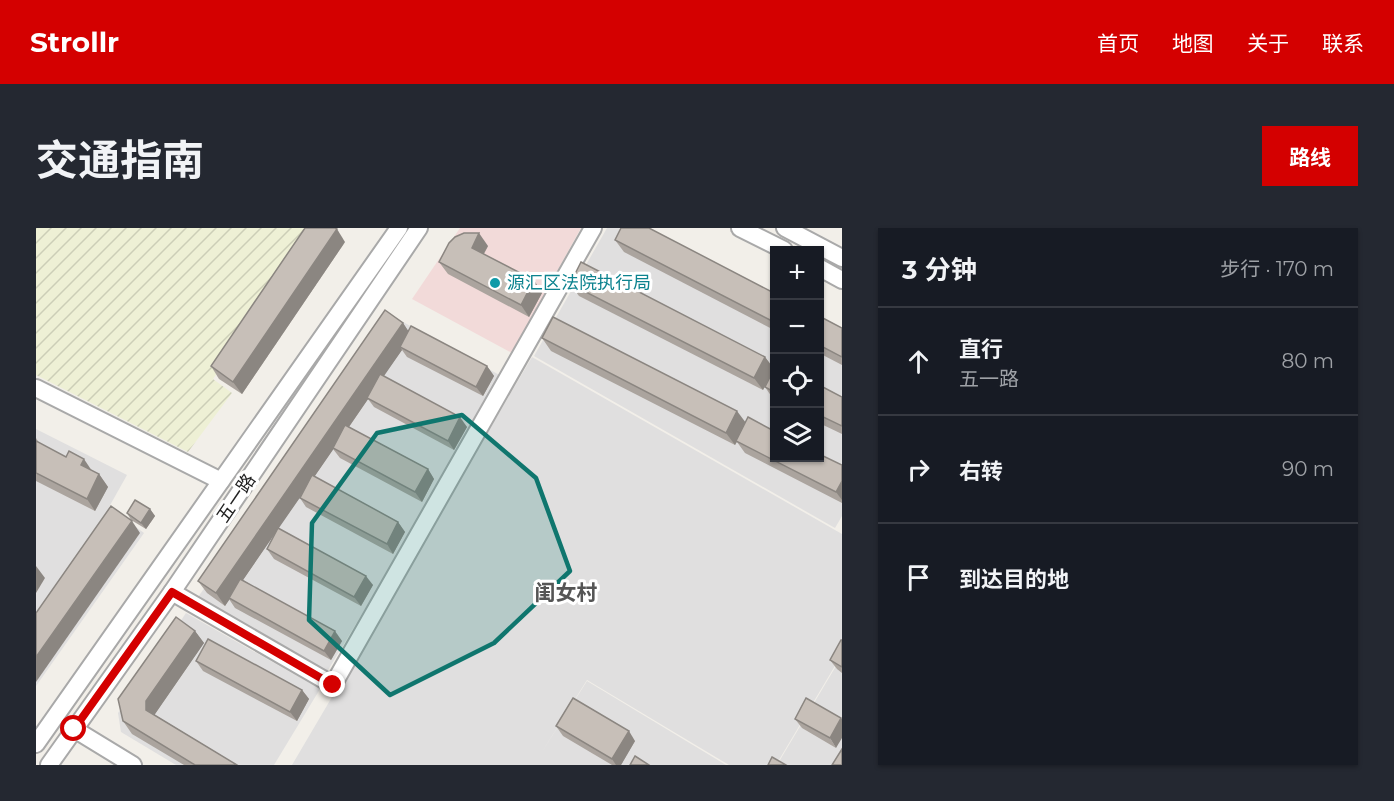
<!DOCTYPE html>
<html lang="zh">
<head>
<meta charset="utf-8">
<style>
	:root { --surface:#171b24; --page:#242831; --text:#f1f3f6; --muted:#9ea1a6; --line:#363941; --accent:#d40000 }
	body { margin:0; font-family:Montserrat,"Noto Sans SC",sans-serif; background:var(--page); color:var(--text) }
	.controls { position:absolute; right:18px; top:18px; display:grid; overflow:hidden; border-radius:0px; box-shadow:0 2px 4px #0004 }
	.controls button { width:54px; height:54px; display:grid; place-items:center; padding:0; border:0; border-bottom:2px solid var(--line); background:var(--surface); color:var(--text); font:30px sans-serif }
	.stop { position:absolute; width:18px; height:18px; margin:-14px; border:4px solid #d40000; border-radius:50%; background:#fff }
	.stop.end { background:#d40000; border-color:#fff; box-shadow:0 2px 6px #0008 }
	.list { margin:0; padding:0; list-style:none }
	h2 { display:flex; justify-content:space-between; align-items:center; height:78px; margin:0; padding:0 24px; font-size:26px }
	h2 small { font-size:20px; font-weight:400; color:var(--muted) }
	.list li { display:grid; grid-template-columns:39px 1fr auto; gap:18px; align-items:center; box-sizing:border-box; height:108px; padding:0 24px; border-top:2px solid var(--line) }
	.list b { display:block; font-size:22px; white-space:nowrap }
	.list p { margin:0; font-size:20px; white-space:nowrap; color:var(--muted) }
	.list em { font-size:20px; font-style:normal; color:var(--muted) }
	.icon { flex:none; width:33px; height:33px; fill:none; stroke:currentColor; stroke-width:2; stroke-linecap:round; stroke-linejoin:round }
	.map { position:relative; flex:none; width:806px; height:537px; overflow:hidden; border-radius:0px }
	header { display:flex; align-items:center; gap:36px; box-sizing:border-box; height:84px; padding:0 30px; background:var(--accent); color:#fff }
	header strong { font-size:28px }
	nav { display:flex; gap:33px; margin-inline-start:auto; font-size:21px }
	.intro { display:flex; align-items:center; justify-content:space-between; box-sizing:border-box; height:144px; padding:0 36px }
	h1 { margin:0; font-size:42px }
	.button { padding:15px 27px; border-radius:0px; background:var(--accent); color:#fff; font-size:21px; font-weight:700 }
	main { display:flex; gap:36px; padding:0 36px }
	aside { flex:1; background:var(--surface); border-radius:0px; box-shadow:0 2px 4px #0004 }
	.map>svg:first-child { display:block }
	.residential { fill:#e0dfdf }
	.commercial { fill:#f2dad9 }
	.farmland { fill:url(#farmland-furrows) }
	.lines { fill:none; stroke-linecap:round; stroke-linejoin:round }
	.minor-casing { stroke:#a9a9a9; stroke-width:20 }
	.minor { stroke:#fff; stroke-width:16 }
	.wall { fill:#aba49e }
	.shaded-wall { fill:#8b8681 }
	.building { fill:#c7bfb8; stroke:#8b8681; stroke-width:1.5 }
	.route { stroke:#d40000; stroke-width:8 }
	.marked { fill:#0f766e; fill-opacity:0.2; stroke:#0f766e; stroke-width:4.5; stroke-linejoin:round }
	.culture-dot { fill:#0f9aa8; stroke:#fff; stroke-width:2 }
	.labels { text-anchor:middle; stroke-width:6; stroke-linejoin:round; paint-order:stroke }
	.culture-label { font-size:18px; fill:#0d838f; stroke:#fff; text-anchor:start }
	.street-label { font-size:18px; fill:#222; stroke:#fff }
	.quarter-label { font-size:21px; font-weight:bold; fill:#555; stroke:#fff }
</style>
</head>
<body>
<header>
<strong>Strollr</strong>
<nav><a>首页</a><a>地图</a><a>关于</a><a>联系</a></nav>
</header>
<div class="intro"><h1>交通指南</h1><a class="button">路线</a></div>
<main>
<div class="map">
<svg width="806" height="537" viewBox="0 0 806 537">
	<defs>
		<pattern id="farmland-furrows" width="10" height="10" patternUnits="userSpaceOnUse" patternTransform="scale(1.5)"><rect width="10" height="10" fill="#eef0d5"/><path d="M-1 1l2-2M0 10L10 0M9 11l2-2" fill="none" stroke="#ccceb7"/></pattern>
	</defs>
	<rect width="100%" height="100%" fill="#f2efe9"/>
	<g class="residential">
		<polygon points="571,0 610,0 738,68 738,230 784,230 784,92 806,104 806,288 799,300 498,128"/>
		<polygon points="358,89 469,150 289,447 160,372"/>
		<polygon points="496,129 806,306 806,426 740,537 693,537 551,452 504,527 551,453 690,537 256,537"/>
		<polygon points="0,201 91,247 73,279 108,305 0,458"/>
		<polygon points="150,385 284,461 238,537 140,537 85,504 82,485"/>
		<polygon points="806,428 806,537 741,537"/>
	</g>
	<polygon class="commercial" points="424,0 545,0 476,125 376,71"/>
	<polygon class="farmland" points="0,0 281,0 177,151 196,165 152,224 0,147"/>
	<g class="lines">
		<defs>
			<g id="minor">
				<polyline points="704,0 748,22"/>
				<polyline points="749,0 806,30"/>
				<polyline points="784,40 806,52"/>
				<polyline points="0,160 185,253"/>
				<polyline points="136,364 297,457 557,0"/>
				<polyline points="38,501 97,537"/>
				<polyline points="0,516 363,0"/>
				<polyline points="13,537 136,364 383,0"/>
			</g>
		</defs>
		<use href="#minor" class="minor-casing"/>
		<use href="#minor" class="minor"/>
	</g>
	<g class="wall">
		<polygon points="579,12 738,65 738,102 588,24"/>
		<polygon points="309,14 206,166 183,151 175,138"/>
		<polygon points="452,18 448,26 506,65 493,89 412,46 403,34"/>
		<polygon points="534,56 729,129 738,141 727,162 543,68"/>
		<polygon points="783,88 806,100 806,137 783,125"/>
		<polygon points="367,95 372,103 451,138 458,148 447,168 371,129 366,122 347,148 431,199 418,222 338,179 332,171 313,199 392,241 398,251 386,274 304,230 297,221 278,249 362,294 369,304 357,326 270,279 264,270 264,269 242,300 337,357 325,378 238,331 231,321 240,303 207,352 306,413 295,432 199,380 193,371 189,378 171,365 162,353"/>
		<polygon points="506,110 709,194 806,237 806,275 709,225 701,214 699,217 515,123"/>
		<polygon points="738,141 738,172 729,159"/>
		<polygon points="783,157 806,169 806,206 783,195"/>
		<polygon points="0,210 3,215 63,246 72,259 59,283 0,253"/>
		<polygon points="114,281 119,288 110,301 95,292 91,285"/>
		<polygon points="159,403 168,415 119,486 119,487 201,537 148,537 96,506 87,493"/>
		<polygon points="806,412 806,445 801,441 794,432"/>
		<polygon points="160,433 266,462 273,471 261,493 167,443"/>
		<polygon points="770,470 800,520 766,500 759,491"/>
		<polygon points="520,498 599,513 585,537 576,537 527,508"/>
	</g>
	<g class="shaded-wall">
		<polygon points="301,1 309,14 206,166 197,154"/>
		<polygon points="443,5 452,18 444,32 436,20"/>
		<polygon points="498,52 506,65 493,89 485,77"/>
		<polygon points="367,95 375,107 364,119 366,122 189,378 180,365"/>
		<polygon points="729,129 738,141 727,162 718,150"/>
		<polygon points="451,138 458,148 447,168 440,159"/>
		<polygon points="701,183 710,195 699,217 690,205"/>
		<polygon points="424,189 431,199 418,222 412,213"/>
		<polygon points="48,231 56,243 45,237"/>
		<polygon points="392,241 398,251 386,274 379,264"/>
		<polygon points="63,246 72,259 59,283 51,271"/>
		<polygon points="806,253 806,272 800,264"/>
		<polygon points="114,281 119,288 110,301 105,295"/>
		<polygon points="96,293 104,305 0,454 0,429"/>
		<polygon points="362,294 369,304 357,326 351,316"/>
		<polygon points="0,338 9,350 0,365"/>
		<polygon points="330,348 337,357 325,378 318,369"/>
		<polygon points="159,403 168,415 119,486 119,494 110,482 110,473"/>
		<polygon points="299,403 306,413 295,432 288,423"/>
		<polygon points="266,462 273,471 261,493 254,484"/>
		<polygon points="805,490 806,491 806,510 800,520 794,510"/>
		<polygon points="593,503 599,513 585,537 580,537 576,531"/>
	</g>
	<g class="building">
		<polygon points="269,0 299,0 301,1 197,154 175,138"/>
		<polygon points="585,0 613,0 738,65 738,94 579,12"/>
		<polygon points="428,5 443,5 436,20 498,52 485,77 403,34 413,15 419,9"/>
		<polygon points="545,34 729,129 718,150 534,56"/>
		<polygon points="349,82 367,95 180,365 162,353"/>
		<polygon points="783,88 806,100 806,129 783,117"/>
		<polygon points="517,89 701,183 690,205 506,110"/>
		<polygon points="375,98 451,138 440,159 364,119"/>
		<polygon points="738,141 738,164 729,159"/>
		<polygon points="344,146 424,189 412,213 331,170"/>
		<polygon points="783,157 806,169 806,198 783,187"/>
		<polygon points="712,189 738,203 738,230 783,230 783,226 806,237 806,253 800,264 700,213"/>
		<polygon points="309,197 392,241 379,264 297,220"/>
		<polygon points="0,213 30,229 33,223 48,231 45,237 63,246 51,271 0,245"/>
		<polygon points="276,247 362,294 351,316 264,270"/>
		<polygon points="99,272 114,281 105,295 91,285"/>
		<polygon points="75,278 96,293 0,429 0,385"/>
		<polygon points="242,300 330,348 318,369 231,321"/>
		<polygon points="204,351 299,403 288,423 193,370"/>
		<polygon points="140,389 159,403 110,473 110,482 201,537 159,537 87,493 82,471"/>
		<polygon points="172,411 266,462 254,484 160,433"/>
		<polygon points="805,412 806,412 806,439 794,432"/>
		<polygon points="537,470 593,503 576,531 520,498"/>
		<polygon points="770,470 805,490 794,510 759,491"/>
		<polygon points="806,521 806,537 796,537"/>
		<polygon points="599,528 613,537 594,537"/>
		<polygon points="736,529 750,537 732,537"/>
	</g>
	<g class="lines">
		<polyline class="route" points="38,501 136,364 297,457"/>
	</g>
	<path class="marked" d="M426 187 500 250 534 343 458 415 354 467 273 392 276 295 341 205Z"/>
	<circle class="culture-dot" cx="459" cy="55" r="6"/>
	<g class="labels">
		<g class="culture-label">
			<text x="471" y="61">源汇区法院执行局</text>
		</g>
		<g class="street-label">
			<text transform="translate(200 270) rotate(-56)" y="6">五一路</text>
		</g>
		<g class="quarter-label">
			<text x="530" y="372">闺女村</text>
		</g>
	</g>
</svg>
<div class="controls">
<button>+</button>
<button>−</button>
<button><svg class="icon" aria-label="locate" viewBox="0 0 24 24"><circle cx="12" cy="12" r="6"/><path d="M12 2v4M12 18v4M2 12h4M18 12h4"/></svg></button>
<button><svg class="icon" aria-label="layers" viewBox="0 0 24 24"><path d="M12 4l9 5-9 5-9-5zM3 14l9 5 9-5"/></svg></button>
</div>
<div class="stop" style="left:38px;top:501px"></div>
<div class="stop end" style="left:297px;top:457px"></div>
</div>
<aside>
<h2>3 分钟<small>步行 · 170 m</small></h2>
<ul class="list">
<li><svg class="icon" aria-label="ahead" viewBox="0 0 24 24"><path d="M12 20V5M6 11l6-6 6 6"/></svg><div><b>直行</b><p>五一路</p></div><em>80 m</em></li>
<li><svg class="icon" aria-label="right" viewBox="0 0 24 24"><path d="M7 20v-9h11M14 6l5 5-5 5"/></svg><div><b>右转</b></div><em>90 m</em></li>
<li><svg class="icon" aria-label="arrive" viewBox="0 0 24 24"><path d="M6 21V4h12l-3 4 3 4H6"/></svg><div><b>到达目的地</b></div></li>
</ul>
</aside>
</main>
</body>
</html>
